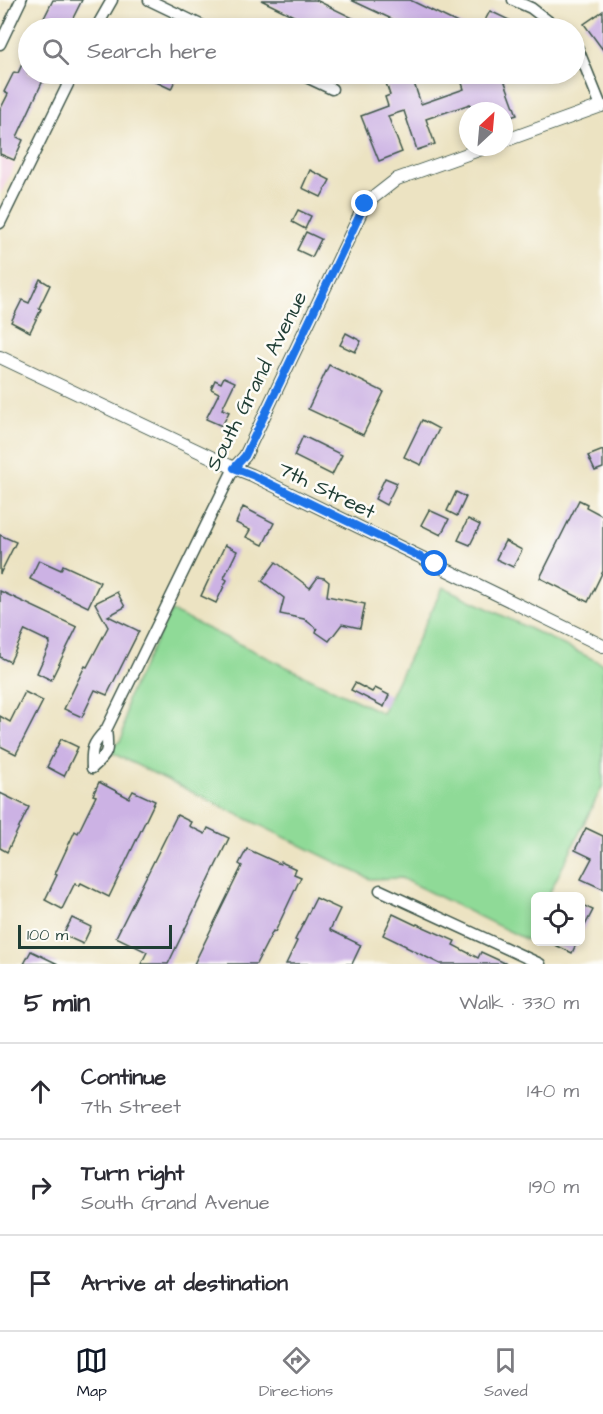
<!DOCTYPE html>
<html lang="en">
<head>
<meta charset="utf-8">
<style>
	:root { --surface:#fff; --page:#f7f7f7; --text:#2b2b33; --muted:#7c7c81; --line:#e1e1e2; --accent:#111827 }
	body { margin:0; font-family:"Architects Daughter",sans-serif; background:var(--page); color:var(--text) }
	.controls { position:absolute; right:18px; bottom:18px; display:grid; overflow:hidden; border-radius:9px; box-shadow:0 3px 9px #0003 }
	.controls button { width:54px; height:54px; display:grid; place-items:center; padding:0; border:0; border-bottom:2px solid var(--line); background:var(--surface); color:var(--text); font:30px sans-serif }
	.compass { position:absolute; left:459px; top:102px; width:54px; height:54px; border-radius:50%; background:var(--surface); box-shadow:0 3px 9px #0003; rotate:26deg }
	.scale { position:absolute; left:18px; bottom:15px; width:154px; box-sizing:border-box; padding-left:6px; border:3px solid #1f3d34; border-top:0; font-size:16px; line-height:21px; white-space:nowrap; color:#1f3d34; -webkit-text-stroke:4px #fdfcf7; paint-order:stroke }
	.stop { position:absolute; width:18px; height:18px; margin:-14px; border:4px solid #1a73e8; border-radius:50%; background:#fff }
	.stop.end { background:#1a73e8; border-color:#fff; box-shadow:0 2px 6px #0008 }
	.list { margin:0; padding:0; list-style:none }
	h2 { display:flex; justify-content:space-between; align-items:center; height:78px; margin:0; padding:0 24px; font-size:26px }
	h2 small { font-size:20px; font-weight:400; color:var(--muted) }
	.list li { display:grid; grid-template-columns:39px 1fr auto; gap:18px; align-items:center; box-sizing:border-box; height:96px; padding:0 24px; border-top:2px solid var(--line) }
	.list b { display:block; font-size:22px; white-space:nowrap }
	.list p { margin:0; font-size:20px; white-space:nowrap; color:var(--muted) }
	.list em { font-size:20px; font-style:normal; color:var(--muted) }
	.icon { flex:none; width:33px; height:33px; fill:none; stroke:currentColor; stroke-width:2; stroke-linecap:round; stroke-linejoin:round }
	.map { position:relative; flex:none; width:603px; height:964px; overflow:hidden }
	.search { position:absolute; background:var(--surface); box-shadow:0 3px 9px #0003; left:18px; right:18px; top:18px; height:66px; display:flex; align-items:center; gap:15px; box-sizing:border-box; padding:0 21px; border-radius:33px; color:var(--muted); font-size:22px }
	.sheet { height:366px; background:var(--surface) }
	nav { display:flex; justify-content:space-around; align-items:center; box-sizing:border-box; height:84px; border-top:2px solid var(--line); background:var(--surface); font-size:16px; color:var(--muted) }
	nav a { display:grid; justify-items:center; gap:3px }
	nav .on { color:var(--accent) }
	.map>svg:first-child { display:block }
	.built { fill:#f1d0e3 }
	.green { fill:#8fda97; stroke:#578c66; stroke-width:1.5 }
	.building { fill:#ccb2e4 }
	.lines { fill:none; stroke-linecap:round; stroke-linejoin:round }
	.minor-casing { stroke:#3e5649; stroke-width:13 }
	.tertiary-casing { stroke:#3e5649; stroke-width:14 }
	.minor { stroke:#fff; stroke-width:10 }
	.tertiary { stroke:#fff; stroke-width:12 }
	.route { stroke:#1a73e8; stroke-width:8 }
	.labels { text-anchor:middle; stroke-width:5; stroke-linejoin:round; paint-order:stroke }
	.street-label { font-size:21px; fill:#1f3d34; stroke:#fdfcf7 }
</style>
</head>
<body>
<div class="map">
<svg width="603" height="964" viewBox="0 0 603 964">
	<rect width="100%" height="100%" fill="#fdfcf7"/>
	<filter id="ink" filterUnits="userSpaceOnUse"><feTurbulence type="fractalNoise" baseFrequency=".0167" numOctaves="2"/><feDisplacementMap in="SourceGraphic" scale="12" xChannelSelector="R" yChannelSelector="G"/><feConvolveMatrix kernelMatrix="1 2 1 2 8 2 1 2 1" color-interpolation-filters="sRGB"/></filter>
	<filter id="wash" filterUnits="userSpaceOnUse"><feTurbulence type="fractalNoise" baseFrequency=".008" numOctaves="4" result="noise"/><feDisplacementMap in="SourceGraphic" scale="24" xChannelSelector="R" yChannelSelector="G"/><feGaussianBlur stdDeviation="1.35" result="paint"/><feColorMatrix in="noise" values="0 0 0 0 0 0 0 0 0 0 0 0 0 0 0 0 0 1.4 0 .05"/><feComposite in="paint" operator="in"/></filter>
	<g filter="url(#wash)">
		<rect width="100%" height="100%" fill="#ece3c2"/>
		<polygon class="built" points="0,157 15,164 0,195"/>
		<polygon class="green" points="443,587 603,664 603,785 548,896 536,896 535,922 527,940 401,878 370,879 108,751 110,748 120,741 123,735 127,699 171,611 382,713"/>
		<g id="blocks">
			<g class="building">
				<polygon points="53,0 82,0 68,28 39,28"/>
				<polygon points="261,0 316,0 357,20 353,28 318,28"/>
				<polygon points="351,0 410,0 468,28 411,28"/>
				<polygon points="490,11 526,28 481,28"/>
				<polygon points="603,11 603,50 584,24"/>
				<polygon points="28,51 28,74 46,74 17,137 23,140 14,160 0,154 0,110 8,94 4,92 14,72 18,73"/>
				<polygon points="139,74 178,74 171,89"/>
				<polygon points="383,74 438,74 439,75 414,83 421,104 464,89 459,74 502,74 517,115 504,119 504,111 472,111 470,104 426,119 435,144 417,150 404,111 388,116 402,152 379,161 361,116 388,106 385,97 390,95"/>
				<polygon points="310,170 330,180 321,197 302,188"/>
				<polygon points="298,210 311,216 305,229 292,222"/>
				<polygon points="306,232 321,239 312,257 297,250"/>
				<polygon points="40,279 50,285 39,308 41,309 30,332 11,322 22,300 29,303"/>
				<polygon points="346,333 361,341 355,352 340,345"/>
				<polygon points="329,365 384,392 363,435 308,409"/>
				<polygon points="224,377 235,382 222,409 229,412 222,426 206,419 219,393 211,389 215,380 221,383"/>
				<polygon points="422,420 439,429 421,465 404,457"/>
				<polygon points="303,436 342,455 332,475 294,456"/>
				<polygon points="603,450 603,468 595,471 588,456"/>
				<polygon points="385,478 397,483 386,505 375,499"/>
				<polygon points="456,492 466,497 457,516 447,511"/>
				<polygon points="579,500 587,504 586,507 603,516 603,571 588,602 540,578"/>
				<polygon points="243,507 274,523 263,545 246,537 250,530 236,523"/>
				<polygon points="429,510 449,519 441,535 421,525"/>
				<polygon points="468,519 480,525 470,545 458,540"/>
				<polygon points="0,535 16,542 0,574"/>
				<polygon points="505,541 522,550 513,567 496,559"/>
				<polygon points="225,545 237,551 224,578 227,580 216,603 201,596"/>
				<polygon points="39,560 61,570 63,565 100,582 88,607 30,579"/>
				<polygon points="276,562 310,588 318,577 324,578 329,582 327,596 365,604 360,628 342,624 329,641 316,632 317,629 304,619 280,614 284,598 262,581"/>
				<polygon points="0,591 77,627 51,680 37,673 50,644 49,644 50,642 25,630 10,662 0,657"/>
				<polygon points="117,592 125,607 108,616 139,631 107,695 95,690 82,717 64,709 85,666 87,667 108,627 95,603"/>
				<polygon points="355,683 372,692 375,688 389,695 384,707 351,690"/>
				<polygon points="25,692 43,701 16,754 0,746 0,716 10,722"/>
				<polygon points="61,739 78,747 64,776 47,767"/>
				<polygon points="99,782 129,798 133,791 155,801 109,897 81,883 79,886 75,883 62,909 45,900 57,875 55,874 75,831 78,833 96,796 93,795"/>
				<polygon points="0,793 29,807 7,852 0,848"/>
				<polygon points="177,815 191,822 189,826 205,834 208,828 229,838 168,964 141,964 147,952 116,937"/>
				<polygon points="586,828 603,836 603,889 581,879 592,858 575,850"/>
				<polygon points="247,849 280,864 281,862 296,869 294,874 301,877 275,932 273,931 256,964 194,964 242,866 239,864"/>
				<polygon points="316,898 340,909 330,930 361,945 352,964 286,964 297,941 295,940"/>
				<polygon points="580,904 593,910 580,935"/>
				<polygon points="393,914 416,925 417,924 455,941 453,945 478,958 481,952 507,964 440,964 406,947 406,946 383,935"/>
				<polygon points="72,918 91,927 83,944 63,935"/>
				<polygon points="549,942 577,942 572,953"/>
				<polygon points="31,951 58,964 24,964"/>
			</g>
		</g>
	</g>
	<g filter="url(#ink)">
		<use href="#blocks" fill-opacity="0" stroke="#3e5649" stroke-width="1.5"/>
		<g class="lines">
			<defs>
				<g id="minor">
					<polyline points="149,0 207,28"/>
					<polyline points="513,0 531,8 557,28"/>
					<polyline points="96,28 112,0"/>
					<polyline points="0,44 21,0"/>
					<polyline points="574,46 578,49 601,106 603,106"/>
					<polyline points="300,74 332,89"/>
					<polyline points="0,223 73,74"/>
					<path d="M92 768C91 749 92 744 106 730L234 468"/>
					<path d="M92 768C108 754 109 752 106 730"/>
					<polyline points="380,890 540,964"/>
				</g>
				<g id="tertiary">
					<polyline points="504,141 601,106"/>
					<polyline points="0,357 234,468 252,475 603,646"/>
					<polyline points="234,468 245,456 365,204 397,179 487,147"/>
				</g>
			</defs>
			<use href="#minor" class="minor-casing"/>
			<use href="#tertiary" class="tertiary-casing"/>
			<use href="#minor" class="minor"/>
			<use href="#tertiary" class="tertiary"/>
		</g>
	</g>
	<g class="lines" filter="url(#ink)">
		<polyline class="route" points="365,204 245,456 234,468 252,475 435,564"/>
	</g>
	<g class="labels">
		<g class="street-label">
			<text transform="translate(256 381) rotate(-63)" y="7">South Grand Avenue</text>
			<text transform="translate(327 490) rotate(26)" y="7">7th Street</text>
		</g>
	</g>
</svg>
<div class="controls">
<button><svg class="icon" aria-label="locate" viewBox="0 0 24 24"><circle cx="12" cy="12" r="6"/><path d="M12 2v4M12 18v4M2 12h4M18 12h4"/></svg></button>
</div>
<svg class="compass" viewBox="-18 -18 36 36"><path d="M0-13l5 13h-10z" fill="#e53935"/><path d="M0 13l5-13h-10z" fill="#7c7c81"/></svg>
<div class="scale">100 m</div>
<div class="stop" style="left:435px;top:564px"></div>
<div class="stop end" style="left:365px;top:204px"></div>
<div class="search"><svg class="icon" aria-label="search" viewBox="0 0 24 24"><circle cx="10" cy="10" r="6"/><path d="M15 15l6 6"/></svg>Search here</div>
</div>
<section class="sheet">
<h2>5 min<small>Walk · 330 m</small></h2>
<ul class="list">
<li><svg class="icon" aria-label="ahead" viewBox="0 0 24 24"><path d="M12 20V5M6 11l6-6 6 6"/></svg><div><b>Continue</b><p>7th Street</p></div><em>140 m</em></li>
<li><svg class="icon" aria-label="right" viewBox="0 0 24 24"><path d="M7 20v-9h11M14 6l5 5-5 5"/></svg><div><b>Turn right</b><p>South Grand Avenue</p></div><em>190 m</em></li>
<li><svg class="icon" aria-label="arrive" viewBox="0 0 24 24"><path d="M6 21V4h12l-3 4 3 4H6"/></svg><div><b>Arrive at destination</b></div></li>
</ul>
</section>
<nav>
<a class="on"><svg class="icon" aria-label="map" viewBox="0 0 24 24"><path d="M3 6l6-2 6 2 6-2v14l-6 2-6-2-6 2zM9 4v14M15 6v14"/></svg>Map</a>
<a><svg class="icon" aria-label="directions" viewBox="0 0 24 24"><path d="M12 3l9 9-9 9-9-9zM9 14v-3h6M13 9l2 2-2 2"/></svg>Directions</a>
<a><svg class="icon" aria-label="saved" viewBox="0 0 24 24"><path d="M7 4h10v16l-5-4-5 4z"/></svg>Saved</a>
</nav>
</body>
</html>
